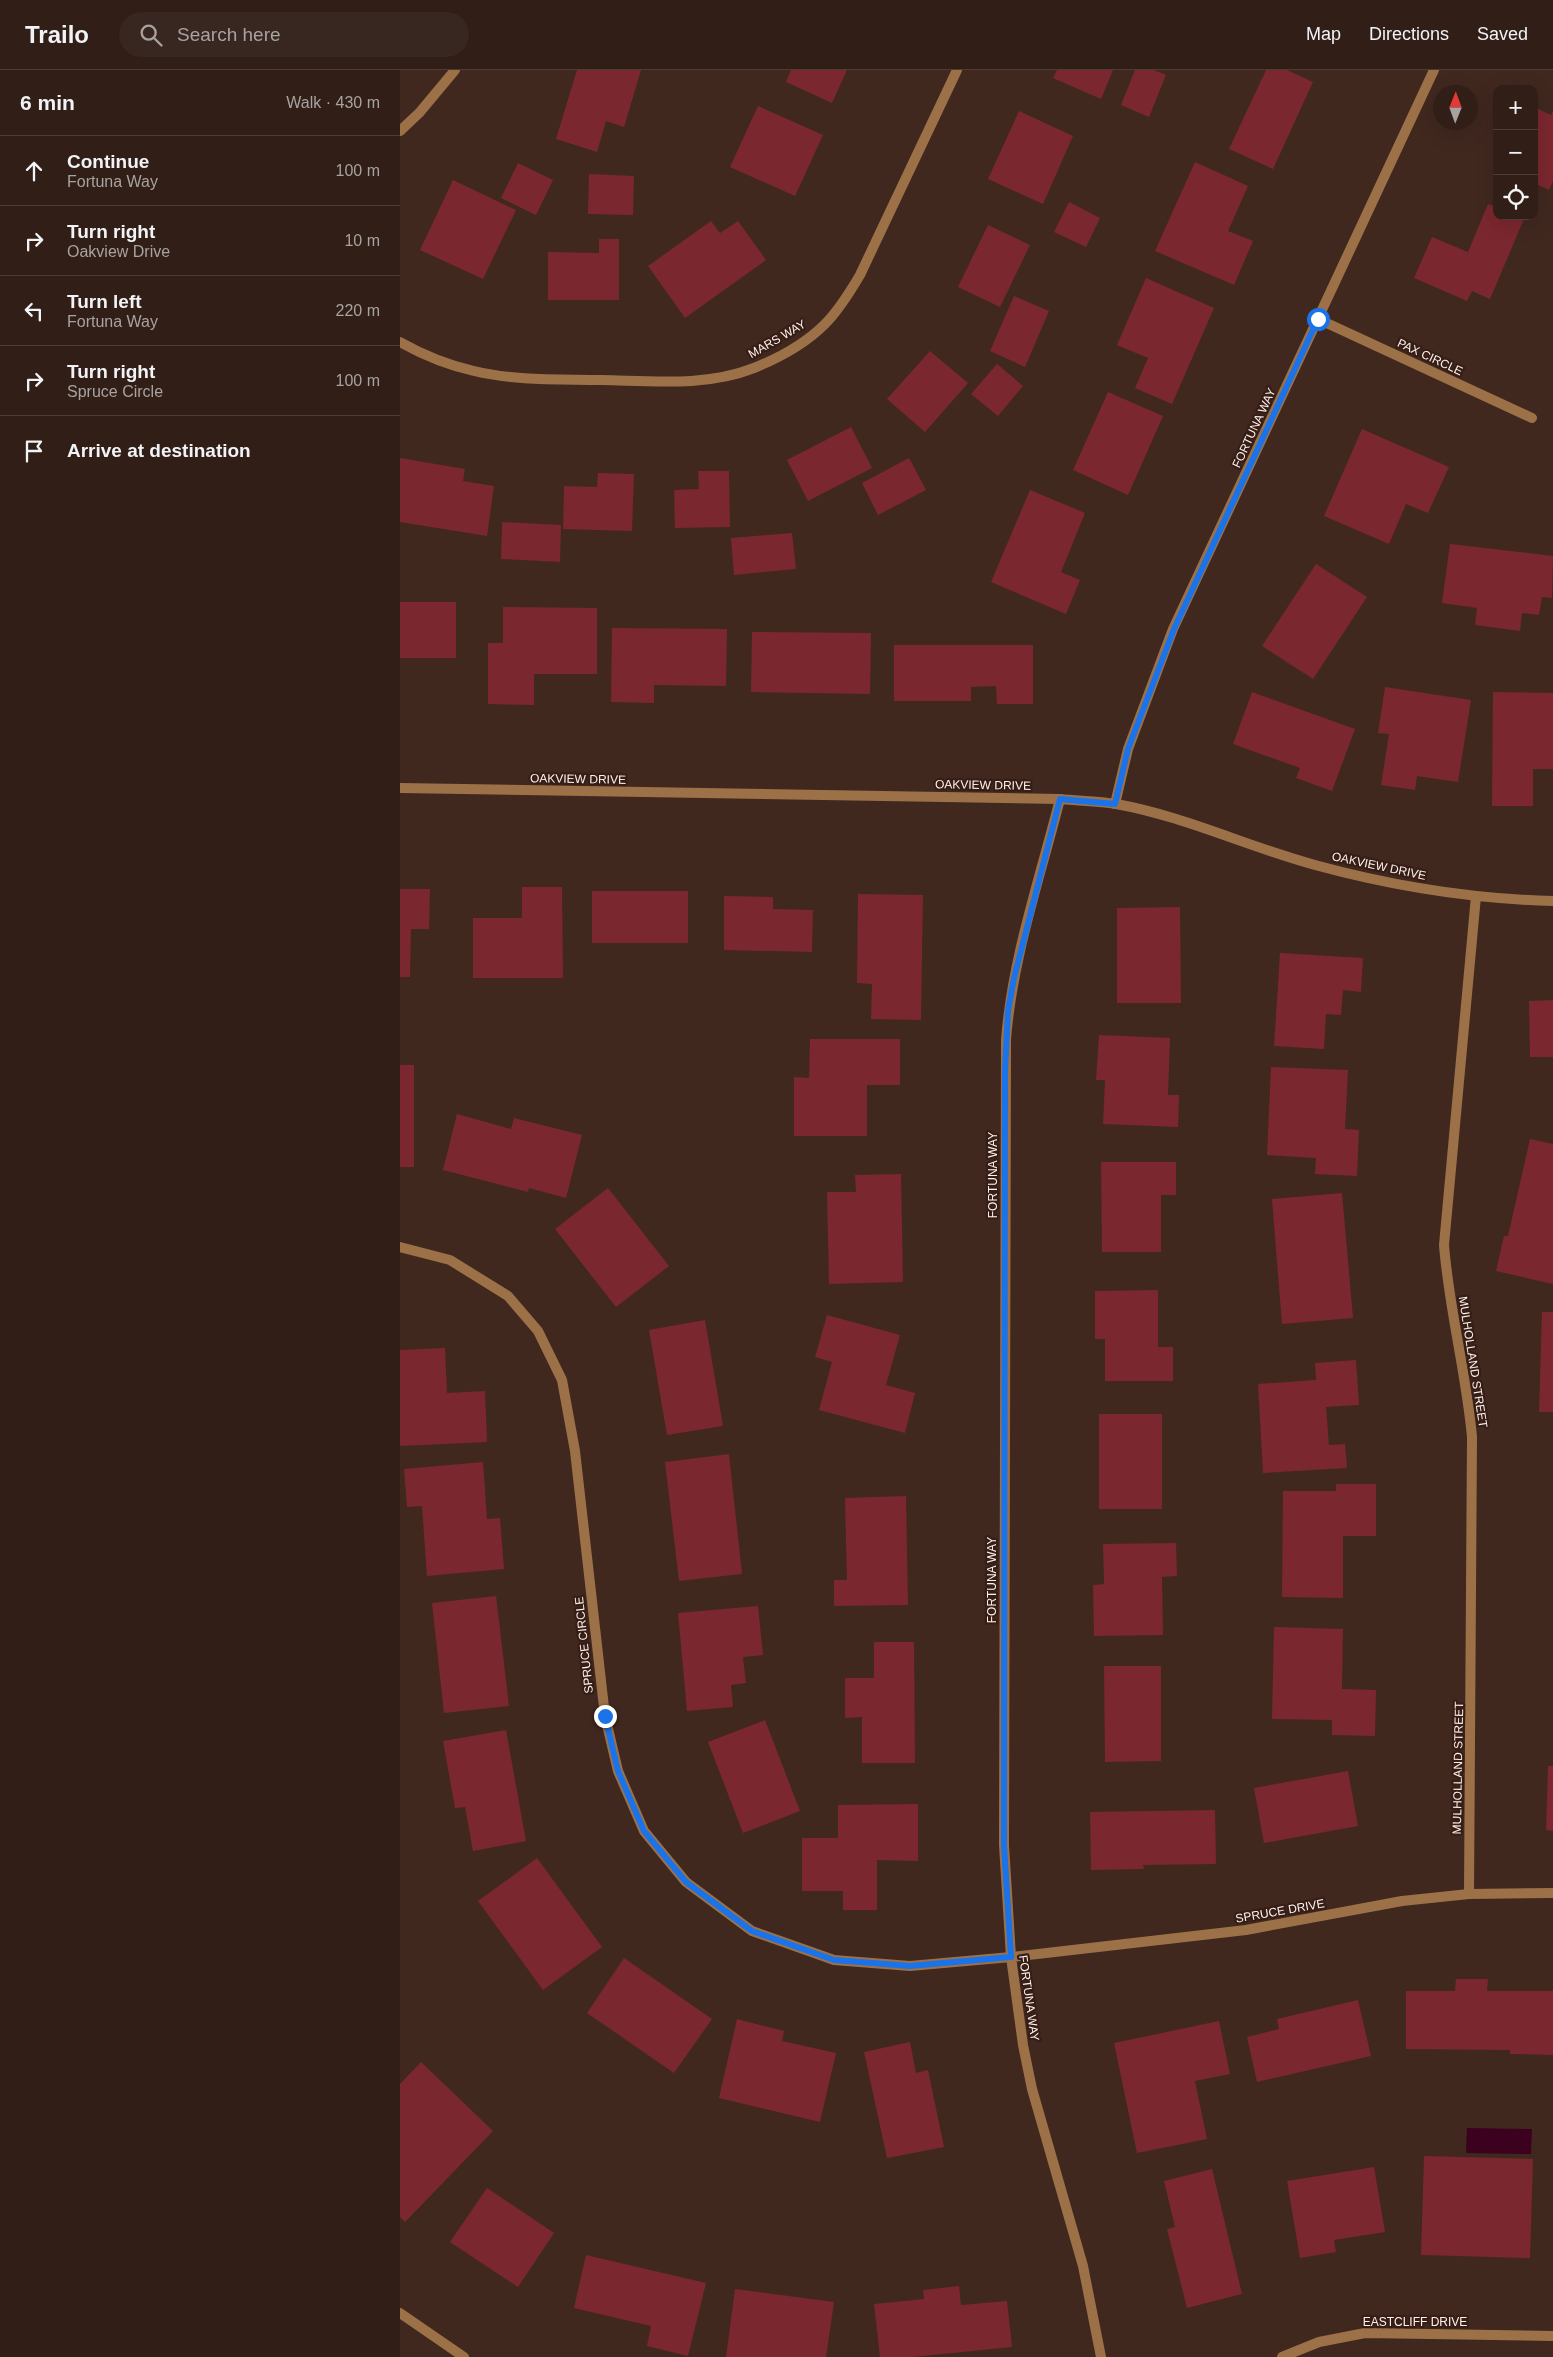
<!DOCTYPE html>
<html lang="en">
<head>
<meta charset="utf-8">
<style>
	:root { --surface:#301e17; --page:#382720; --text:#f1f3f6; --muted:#a8a2a1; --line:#4b3c36 }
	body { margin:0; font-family:Helvetica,sans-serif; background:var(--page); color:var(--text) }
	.controls { position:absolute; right:15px; top:15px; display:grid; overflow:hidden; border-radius:10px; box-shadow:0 5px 20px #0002 }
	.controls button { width:45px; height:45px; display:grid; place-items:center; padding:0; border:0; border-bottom:1px solid var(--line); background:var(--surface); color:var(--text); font:25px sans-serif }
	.compass { position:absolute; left:1033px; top:15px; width:45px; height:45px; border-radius:50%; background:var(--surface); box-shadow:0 5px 20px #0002; rotate:1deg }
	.stop { position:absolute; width:15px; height:15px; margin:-11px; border:4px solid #1a73e8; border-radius:50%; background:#fff }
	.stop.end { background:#1a73e8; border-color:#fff; box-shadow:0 1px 5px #0008 }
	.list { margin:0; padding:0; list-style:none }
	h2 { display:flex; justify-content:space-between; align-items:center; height:65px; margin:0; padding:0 20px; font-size:21px }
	h2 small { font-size:16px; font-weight:400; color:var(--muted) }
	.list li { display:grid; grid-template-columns:32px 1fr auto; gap:15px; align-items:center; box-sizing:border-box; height:70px; padding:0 20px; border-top:1px solid var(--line) }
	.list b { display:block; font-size:19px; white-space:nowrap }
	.list p { margin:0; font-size:16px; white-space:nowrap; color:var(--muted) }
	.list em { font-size:16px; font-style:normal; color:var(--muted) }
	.icon { flex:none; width:28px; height:28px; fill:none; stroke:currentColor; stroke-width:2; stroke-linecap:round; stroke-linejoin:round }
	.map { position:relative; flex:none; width:1153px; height:2287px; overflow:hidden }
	header { display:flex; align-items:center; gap:30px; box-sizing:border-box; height:70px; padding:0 25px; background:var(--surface); border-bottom:1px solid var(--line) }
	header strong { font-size:24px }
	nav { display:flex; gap:28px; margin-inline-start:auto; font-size:18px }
	.search { width:350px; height:45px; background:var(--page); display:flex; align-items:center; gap:12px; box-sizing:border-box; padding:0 18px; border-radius:28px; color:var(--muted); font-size:19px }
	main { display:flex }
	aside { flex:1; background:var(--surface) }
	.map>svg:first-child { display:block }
	.water { fill:#3c011e }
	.building { fill:#7b272f }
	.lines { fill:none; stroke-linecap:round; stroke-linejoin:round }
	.minor { stroke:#9d7148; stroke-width:10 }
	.tertiary { stroke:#9d7148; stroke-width:10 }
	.route { stroke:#1a73e8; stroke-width:6 }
	.labels { text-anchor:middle; stroke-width:4.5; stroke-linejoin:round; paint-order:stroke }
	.street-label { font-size:12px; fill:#fef1ec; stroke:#361e16 }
</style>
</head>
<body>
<header>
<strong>Trailo</strong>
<div class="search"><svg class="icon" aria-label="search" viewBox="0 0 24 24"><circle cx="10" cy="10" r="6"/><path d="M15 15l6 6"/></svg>Search here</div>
<nav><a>Map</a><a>Directions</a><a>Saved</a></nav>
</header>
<main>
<aside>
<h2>6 min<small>Walk · 430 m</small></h2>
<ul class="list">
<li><svg class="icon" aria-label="ahead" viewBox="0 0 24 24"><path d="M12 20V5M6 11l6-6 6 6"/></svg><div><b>Continue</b><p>Fortuna Way</p></div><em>100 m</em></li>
<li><svg class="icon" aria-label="right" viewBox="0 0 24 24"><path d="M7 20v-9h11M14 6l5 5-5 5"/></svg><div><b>Turn right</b><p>Oakview Drive</p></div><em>10 m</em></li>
<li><svg class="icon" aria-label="left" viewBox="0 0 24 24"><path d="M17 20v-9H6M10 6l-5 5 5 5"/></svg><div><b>Turn left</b><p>Fortuna Way</p></div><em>220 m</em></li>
<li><svg class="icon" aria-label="right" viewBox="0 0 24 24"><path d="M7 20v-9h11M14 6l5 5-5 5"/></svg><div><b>Turn right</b><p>Spruce Circle</p></div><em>100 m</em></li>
<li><svg class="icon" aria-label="arrive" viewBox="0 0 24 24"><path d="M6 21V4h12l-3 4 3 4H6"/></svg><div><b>Arrive at destination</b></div></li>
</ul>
</aside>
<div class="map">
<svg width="1153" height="2287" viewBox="0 0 1153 2287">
	<rect width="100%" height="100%" fill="#40281f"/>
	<polygon class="water" points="1067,2058 1132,2059 1131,2084 1066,2083"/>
	<g class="building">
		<polygon points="177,0 241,0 224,57 206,51 197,82 156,69"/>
		<polygon points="391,0 447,0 432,33 386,12"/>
		<polygon points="657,0 713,0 701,29 653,8"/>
		<polygon points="735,0 754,0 766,5 749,47 721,35"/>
		<polygon points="866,0 887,0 913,12 873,99 829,79"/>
		<polygon points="358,36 423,65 395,126 330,97"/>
		<polygon points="1134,37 1151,45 1153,41 1153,111 1149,120 1134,113"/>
		<polygon points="619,41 673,66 643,134 588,109"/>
		<polygon points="795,92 848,116 828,161 853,171 834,215 755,181"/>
		<polygon points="118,93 153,110 136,145 101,128"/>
		<polygon points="189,104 234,106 233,145 188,144"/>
		<polygon points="53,110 116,140 83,209 20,180"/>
		<polygon points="669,132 700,148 686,177 654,162"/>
		<polygon points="1088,134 1097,137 1097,146 1118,146 1124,149 1090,229 1072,221 1067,231 1014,208 1032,167 1068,182"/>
		<polygon points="311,151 320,163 338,151 366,190 285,248 248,196"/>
		<polygon points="588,155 630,175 600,237 558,217"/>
		<polygon points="199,169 219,169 219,230 148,230 148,182 199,183"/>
		<polygon points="746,208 814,238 772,334 735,318 748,288 717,275"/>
		<polygon points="614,226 649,241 625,297 590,281"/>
		<polygon points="530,281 568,313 525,362 487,329"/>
		<polygon points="597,294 623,316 598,346 571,324"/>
		<polygon points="708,322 763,346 728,425 673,400"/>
		<polygon points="451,357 472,398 408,431 387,390"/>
		<polygon points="962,359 1049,397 1028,443 1006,434 989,474 924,446"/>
		<polygon points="0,388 65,399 63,411 94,416 87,466 0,452"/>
		<polygon points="509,388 526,420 478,445 462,413"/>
		<polygon points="298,401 329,401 330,457 275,458 274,420 299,419"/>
		<polygon points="198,403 234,404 232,461 163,459 164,416 197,417"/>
		<polygon points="630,420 685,443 661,502 680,510 666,544 591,512"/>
		<polygon points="102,452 161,455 160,492 101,489"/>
		<polygon points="392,463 396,499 334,505 331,468"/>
		<polygon points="1050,474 1153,486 1152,528 1142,527 1139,545 1122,543 1120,561 1075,555 1077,538 1042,533"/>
		<polygon points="916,494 967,527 913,609 862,576"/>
		<rect x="0" y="532" width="56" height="56"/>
		<polygon points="103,537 197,538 197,604 134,604 134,635 88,634 88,573 103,573"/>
		<polygon points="212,558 327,559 326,616 254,615 254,633 211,632"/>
		<polygon points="352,562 471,563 470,624 351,622"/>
		<polygon points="494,575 633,575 633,634 597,634 596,616 571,617 571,631 494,631"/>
		<polygon points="985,617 1071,630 1058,712 1017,706 1015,720 981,715 989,664 978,663"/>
		<polygon points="852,622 955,659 932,721 896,708 900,698 833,674"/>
		<polygon points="1093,622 1153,623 1153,699 1133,699 1133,736 1092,736"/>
		<polygon points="122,817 162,817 163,908 73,908 73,848 122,848"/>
		<polygon points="0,819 30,819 29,859 11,859 10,907 0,907"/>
		<rect x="192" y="821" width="96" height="52"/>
		<polygon points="458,824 523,825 521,950 471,949 472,914 457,913"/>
		<polygon points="324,826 373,827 373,839 413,840 412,882 324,880"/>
		<polygon points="780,837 781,933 717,933 717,838"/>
		<polygon points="880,883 963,888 961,922 943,920 941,945 926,944 924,979 874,976"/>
		<polygon points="1153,930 1153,987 1130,987 1129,931"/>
		<polygon points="699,965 770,968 768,1025 779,1025 778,1057 703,1054 705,1010 696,1010"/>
		<polygon points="410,969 500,969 500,1015 467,1015 467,1066 394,1066 394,1007 409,1008"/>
		<rect x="0" y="995" width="14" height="102"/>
		<polygon points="871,997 948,1000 945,1059 959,1060 957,1106 915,1104 916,1088 867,1085"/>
		<polygon points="57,1044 111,1059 114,1048 182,1065 166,1128 129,1118 128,1122 43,1100"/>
		<polygon points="1130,1069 1153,1074 1153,1214 1096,1201 1104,1166 1108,1166"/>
		<polygon points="701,1092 776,1092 776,1125 761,1125 761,1182 702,1182"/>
		<polygon points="501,1104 503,1212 429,1214 427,1122 456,1122 455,1105"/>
		<polygon points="208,1118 269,1196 216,1237 155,1159"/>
		<polygon points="942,1123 953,1248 882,1254 872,1129"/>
		<polygon points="758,1220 758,1277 773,1277 773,1311 705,1311 705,1269 695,1269 695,1221"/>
		<polygon points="1142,1242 1153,1242 1153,1342 1139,1342"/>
		<polygon points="427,1245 500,1265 486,1315 515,1323 505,1363 419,1340 432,1292 415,1287"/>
		<polygon points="305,1250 323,1356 267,1365 249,1260"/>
		<polygon points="45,1278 47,1323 85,1321 87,1372 0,1376 0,1280"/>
		<polygon points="956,1290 959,1335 926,1337 929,1375 945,1374 947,1398 863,1403 858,1314 916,1310 915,1293"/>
		<rect x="699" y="1344" width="63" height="95"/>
		<polygon points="329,1384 342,1504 279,1511 265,1392"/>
		<polygon points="83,1392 87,1449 100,1448 104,1499 27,1506 22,1436 7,1437 4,1399"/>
		<polygon points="936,1414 976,1414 976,1466 943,1466 943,1528 882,1527 883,1421 936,1421"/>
		<polygon points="506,1426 508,1535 434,1536 434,1510 447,1510 445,1428"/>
		<polygon points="776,1473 777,1506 762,1507 763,1565 694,1566 693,1515 704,1514 703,1474"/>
		<polygon points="96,1526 109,1636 44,1643 32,1533"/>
		<polygon points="358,1536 363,1585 343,1587 346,1613 331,1615 333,1637 287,1641 278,1543"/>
		<polygon points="874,1557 943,1559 942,1619 976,1620 975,1666 932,1665 932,1650 872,1649"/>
		<polygon points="474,1572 514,1572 515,1693 462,1693 462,1647 445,1648 445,1608 474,1608"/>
		<polygon points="704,1596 761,1596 761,1691 705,1692"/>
		<polygon points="365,1650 400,1741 343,1763 308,1672"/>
		<polygon points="106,1660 126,1771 73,1781 65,1737 55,1738 43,1671"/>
		<polygon points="1148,1696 1153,1696 1153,1761 1146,1760"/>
		<polygon points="948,1701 958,1756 864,1773 854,1718"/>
		<polygon points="518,1734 518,1791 477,1790 477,1840 443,1840 443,1821 402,1821 402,1768 438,1768 438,1735"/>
		<polygon points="815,1740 816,1794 743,1795 744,1799 691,1800 690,1742"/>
		<polygon points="137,1788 202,1877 143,1920 78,1831"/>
		<polygon points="224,1888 312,1949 274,2003 187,1943"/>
		<polygon points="1056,1909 1088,1909 1087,1921 1153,1921 1153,1985 1110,1984 1110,1980 1006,1979 1006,1921 1055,1921"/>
		<polygon points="958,1930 971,1986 857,2012 847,1967 879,1959 877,1949"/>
		<polygon points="337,1949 384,1961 382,1971 436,1983 420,2052 319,2028"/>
		<polygon points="819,1951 830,2004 795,2011 807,2069 737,2083 714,1973"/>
		<polygon points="510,1972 516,2003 528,2000 544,2077 487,2088 464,1982"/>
		<polygon points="21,1992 93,2061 5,2152 0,2147 0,2014"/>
		<polygon points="1024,2086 1133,2089 1130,2188 1021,2185"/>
		<polygon points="974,2097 985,2162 934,2170 936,2182 900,2188 887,2111"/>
		<polygon points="812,2099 842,2224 787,2238 767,2159 775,2157 764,2111"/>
		<polygon points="87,2118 154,2163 118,2217 50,2172"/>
		<polygon points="186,2185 306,2213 288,2286 247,2276 251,2256 174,2238"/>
		<polygon points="559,2216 561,2235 607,2231 612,2277 512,2287 480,2287 474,2234 524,2229 523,2220"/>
		<polygon points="335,2219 434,2232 426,2287 326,2287"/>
	</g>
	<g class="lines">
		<g class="minor">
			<polyline points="0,61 20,42 55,0"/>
			<polyline points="918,249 1132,348"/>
			<path d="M0 272C23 285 48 295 74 301 116 311 158 309 201 310 252 311 306 317 354 298 379 288 406 273 425 254 439 240 450 222 460 205L557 0"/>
			<polyline points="0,1177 50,1190 108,1226 138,1261 162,1310 175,1381 205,1646 218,1701 244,1761 286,1812 352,1861 434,1890 510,1896 611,1887 846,1860 1002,1831 1069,1824 1153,1823"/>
			<path d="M1069 1824 1072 1367C1066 1302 1049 1239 1044 1175L1076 826"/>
			<polyline points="0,2243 64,2287"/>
			<polyline points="882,2287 919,2272 965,2263 1153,2266"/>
		</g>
		<g class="tertiary">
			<path d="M0 718 660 729C678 731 698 731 716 734 784 746 848 777 915 795 992 816 1073 829 1153 831"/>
			<path d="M660 729C640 808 612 889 606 970L604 1775 611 1887 623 1975 632 2019 683 2196 701 2287"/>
			<polyline points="715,734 728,679 773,559 1034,0"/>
		</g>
	</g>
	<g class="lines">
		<polyline class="route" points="205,1646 218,1701 244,1761 286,1812 352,1861 434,1890 510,1896 611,1887 604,1775 605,1001 608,941 614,908 660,729 715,734 728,679 774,559 918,249"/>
	</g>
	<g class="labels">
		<g class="street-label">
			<text transform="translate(377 269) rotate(-30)" y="4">MARS WAY</text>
			<text transform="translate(1030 287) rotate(25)" y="4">PAX CIRCLE</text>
			<text transform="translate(854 358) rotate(-65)" y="4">FORTUNA WAY</text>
			<text transform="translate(178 709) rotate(1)" y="4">OAKVIEW DRIVE</text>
			<text transform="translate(583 715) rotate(1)" y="4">OAKVIEW DRIVE</text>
			<text transform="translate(979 796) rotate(12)" y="4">OAKVIEW DRIVE</text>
			<text transform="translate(593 1105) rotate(-90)" y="4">FORTUNA WAY</text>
			<text transform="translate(1073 1292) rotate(81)" y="4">MULHOLLAND STREET</text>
			<text transform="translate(592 1510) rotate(-90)" y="4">FORTUNA WAY</text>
			<text transform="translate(184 1575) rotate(-96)" y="4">SPRUCE CIRCLE</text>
			<text transform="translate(1058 1698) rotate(-89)" y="4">MULHOLLAND STREET</text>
			<text transform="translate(880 1841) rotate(-10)" y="4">SPRUCE DRIVE</text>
			<text transform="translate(629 1928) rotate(82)" y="4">FORTUNA WAY</text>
			<text x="1015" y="2256">EASTCLIFF DRIVE</text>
		</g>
	</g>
</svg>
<div class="controls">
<button>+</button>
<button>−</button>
<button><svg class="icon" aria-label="locate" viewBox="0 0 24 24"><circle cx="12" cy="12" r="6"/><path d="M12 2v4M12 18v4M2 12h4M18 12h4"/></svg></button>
</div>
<svg class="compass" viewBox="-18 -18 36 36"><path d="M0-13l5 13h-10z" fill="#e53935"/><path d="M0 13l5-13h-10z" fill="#a8a2a1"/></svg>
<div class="stop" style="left:918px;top:249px"></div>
<div class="stop end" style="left:205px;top:1646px"></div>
</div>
</main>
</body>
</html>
